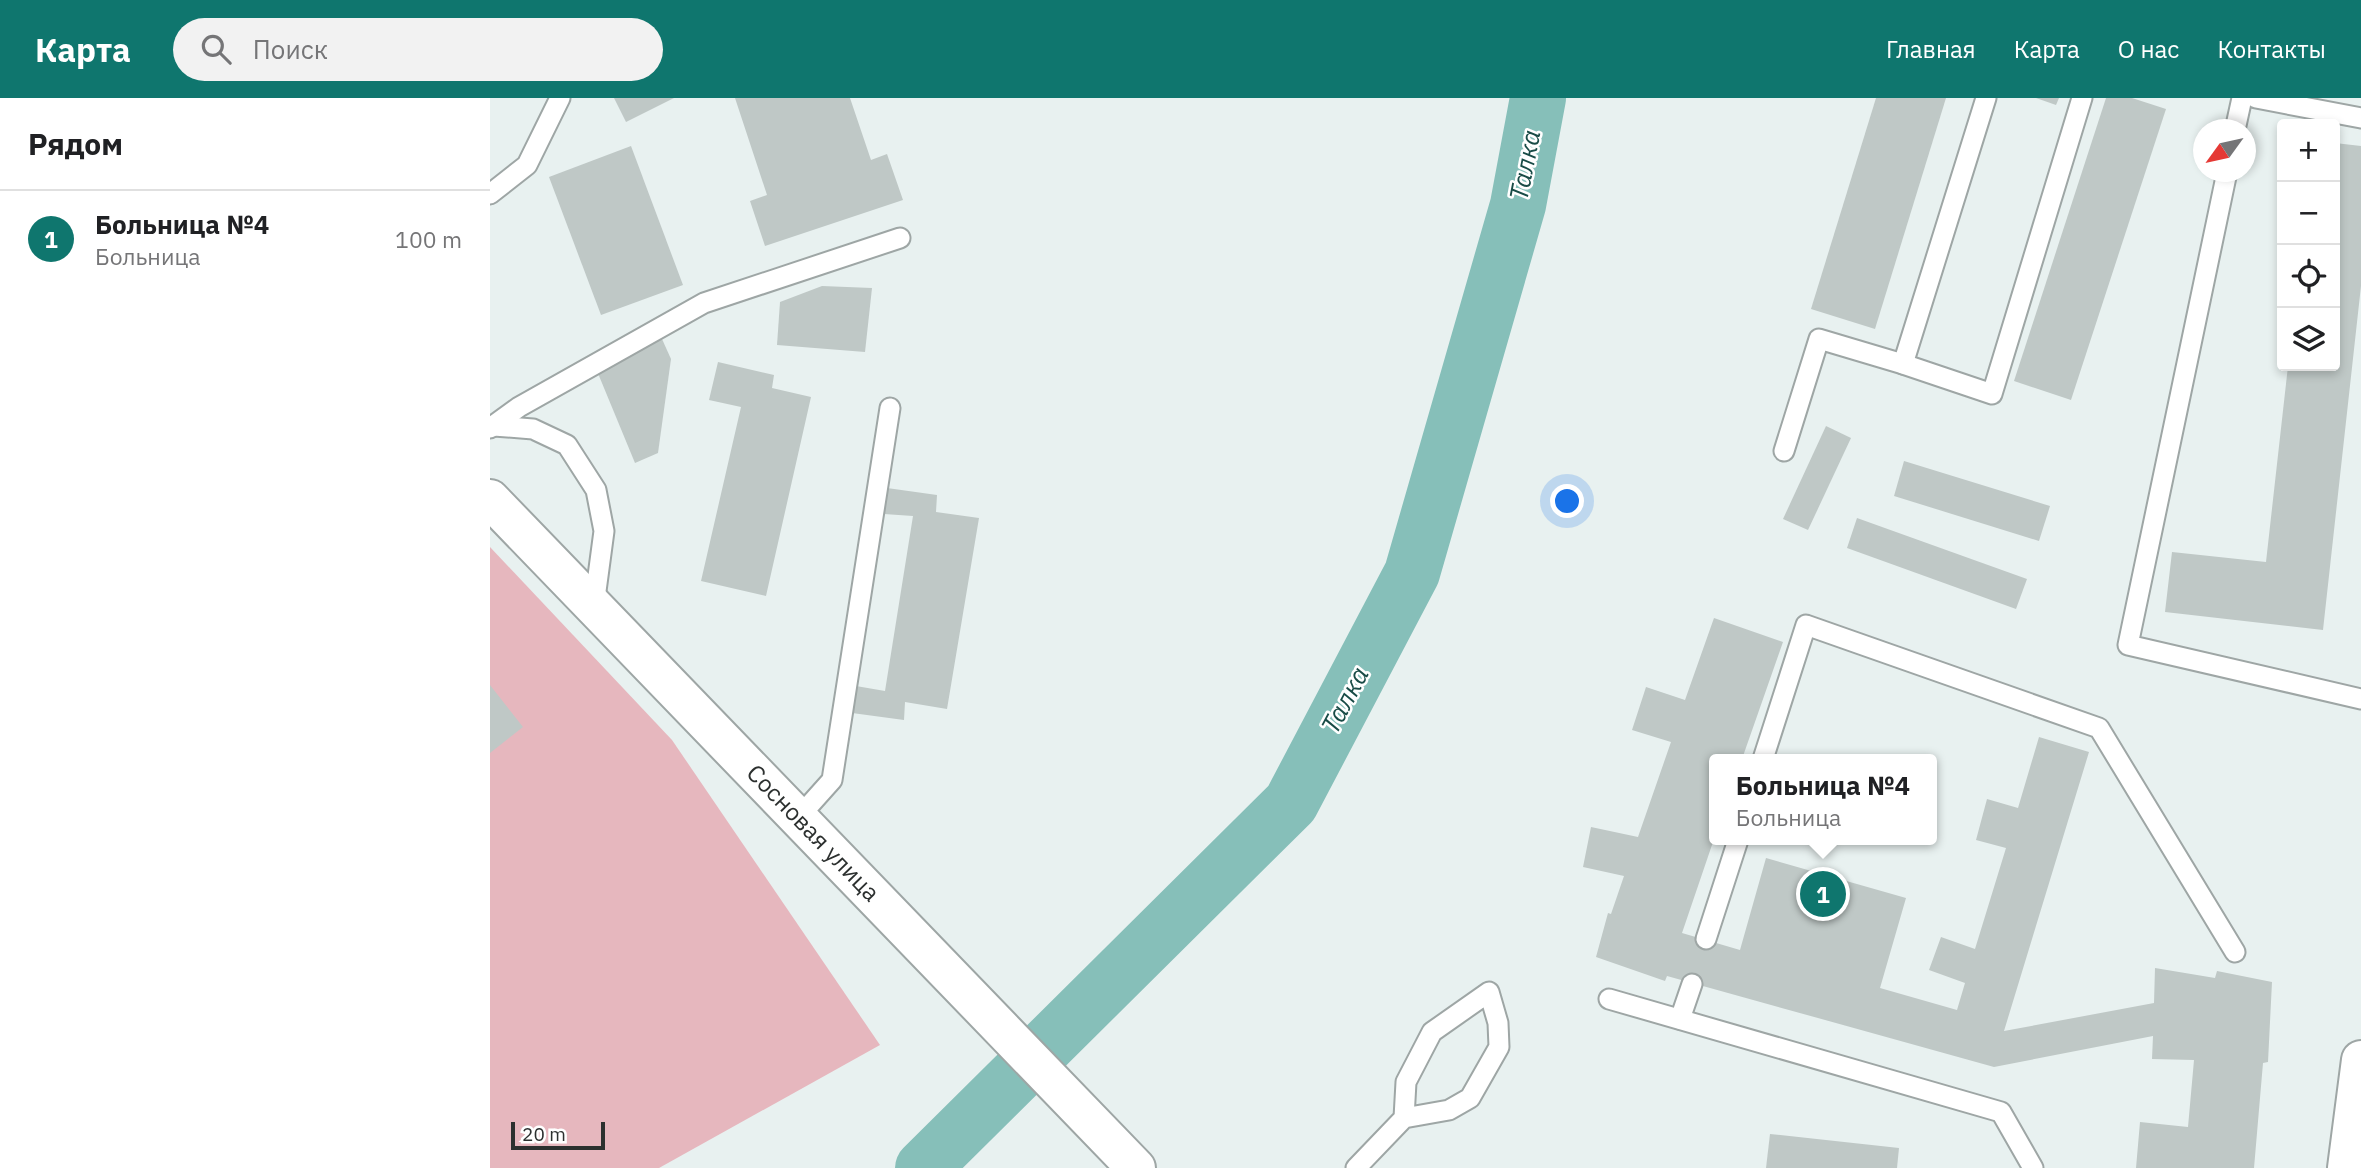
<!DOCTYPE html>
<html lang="ru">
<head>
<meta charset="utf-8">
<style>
	:root { --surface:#fff; --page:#f2f2f2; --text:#202124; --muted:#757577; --line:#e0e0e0; --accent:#0f766e }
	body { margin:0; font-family:"IBM Plex Sans",sans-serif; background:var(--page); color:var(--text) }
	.controls { position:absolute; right:21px; top:21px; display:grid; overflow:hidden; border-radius:7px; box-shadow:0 4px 10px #0003 }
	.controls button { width:63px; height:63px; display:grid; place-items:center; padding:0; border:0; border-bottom:2px solid var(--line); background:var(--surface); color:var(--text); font:35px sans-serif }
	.compass { position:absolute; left:1703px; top:21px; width:63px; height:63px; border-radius:50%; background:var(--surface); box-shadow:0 4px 10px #0003; rotate:237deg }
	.scale { position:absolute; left:21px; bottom:18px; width:94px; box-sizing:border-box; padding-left:7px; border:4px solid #2c302f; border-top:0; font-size:19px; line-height:24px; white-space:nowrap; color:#2c302f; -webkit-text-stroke:5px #fff; paint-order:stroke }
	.you { position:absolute; left:1078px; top:404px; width:24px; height:24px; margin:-18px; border:5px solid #fff; border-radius:50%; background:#1a73e8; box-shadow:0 0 0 10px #1a73e833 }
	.badge { display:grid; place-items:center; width:46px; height:46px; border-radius:50%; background:var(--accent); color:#fff; font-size:23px; font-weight:700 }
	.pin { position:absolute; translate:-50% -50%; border:4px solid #fff; box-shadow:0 2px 7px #0006 }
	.popup { position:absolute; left:1219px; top:656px; width:228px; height:91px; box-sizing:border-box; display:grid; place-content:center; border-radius:7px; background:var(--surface); filter:drop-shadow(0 2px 5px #0005); font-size:23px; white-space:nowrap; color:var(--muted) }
	.popup b { font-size:26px; color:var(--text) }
	.popup::after { content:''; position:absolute; left:50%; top:100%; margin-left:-14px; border:14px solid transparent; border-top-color:var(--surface) }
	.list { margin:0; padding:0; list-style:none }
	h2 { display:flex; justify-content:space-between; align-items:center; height:91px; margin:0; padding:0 28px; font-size:30px }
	h2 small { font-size:23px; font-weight:400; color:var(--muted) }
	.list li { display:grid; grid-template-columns:46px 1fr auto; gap:21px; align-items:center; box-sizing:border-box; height:98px; padding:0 28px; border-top:2px solid var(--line) }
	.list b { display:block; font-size:26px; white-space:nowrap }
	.list p { margin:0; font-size:23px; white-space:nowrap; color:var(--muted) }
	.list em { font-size:23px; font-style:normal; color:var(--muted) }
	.icon { flex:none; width:38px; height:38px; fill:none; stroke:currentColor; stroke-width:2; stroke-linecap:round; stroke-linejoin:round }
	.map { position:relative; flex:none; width:1871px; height:1070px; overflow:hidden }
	header { display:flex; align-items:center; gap:42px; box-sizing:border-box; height:98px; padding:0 35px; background:var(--accent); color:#fff }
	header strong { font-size:33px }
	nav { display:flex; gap:38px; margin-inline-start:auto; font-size:24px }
	.search { width:490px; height:63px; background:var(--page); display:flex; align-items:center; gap:18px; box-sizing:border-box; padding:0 24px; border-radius:38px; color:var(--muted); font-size:26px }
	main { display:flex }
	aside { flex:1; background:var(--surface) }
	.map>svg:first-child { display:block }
	.green { fill:#e6b7be }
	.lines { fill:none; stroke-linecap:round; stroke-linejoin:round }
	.river { stroke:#86bfb9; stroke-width:56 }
	.building { fill:#bfc8c6 }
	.service-casing { stroke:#9ea6a5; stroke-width:23 }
	.minor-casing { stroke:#9ea6a5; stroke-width:42 }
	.tertiary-casing { stroke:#9ea6a5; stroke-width:42 }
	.service { stroke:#fff; stroke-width:19 }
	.minor { stroke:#fff; stroke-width:38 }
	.tertiary { stroke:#fff; stroke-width:38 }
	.labels { text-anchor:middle; stroke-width:5; stroke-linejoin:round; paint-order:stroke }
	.street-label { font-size:24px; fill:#2c302f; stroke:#fff }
	.water-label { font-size:26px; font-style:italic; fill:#184b46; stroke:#fff }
</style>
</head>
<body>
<header>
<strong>Карта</strong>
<div class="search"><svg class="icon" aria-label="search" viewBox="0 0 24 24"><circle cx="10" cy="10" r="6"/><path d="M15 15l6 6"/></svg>Поиск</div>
<nav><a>Главная</a><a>Карта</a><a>О нас</a><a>Контакты</a></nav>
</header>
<main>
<aside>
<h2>Рядом<small></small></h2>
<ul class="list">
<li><span class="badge">1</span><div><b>Больница №4</b><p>Больница</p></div><em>100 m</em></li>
</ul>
</aside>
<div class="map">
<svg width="1871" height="1070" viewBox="0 0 1871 1070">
	<rect width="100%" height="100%" fill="#e8f1f0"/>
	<polygon class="green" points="0,449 182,642 390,947 169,1070 0,1070"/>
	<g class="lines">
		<polyline class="river" points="433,1070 801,705 922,475 1028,107 1048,0"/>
	</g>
	<g class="building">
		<polygon points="124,0 184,0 136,24"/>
		<polygon points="245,0 360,0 381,62 397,56 413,102 275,148 260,103 277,97"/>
		<polygon points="1386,0 1456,0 1385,231 1321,211"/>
		<polygon points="1546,0 1569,0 1566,7"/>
		<polygon points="1616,0 1642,0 1676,11 1581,302 1524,283"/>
		<polygon points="1845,45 1871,48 1871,188 1833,532 1675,514 1682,454 1776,464 1798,268 1845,268"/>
		<polygon points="141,48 193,187 111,217 59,79"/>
		<polygon points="1790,73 1792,73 1792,108 1787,107"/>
		<polygon points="332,188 382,190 375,254 287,247 290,204"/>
		<polygon points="172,241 181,261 168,355 145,365 107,273"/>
		<polygon points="228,264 284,277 282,290 321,299 276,498 211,483 251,309 219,302"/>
		<polygon points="1336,328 1361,340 1318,432 1293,421"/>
		<polygon points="1414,363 1560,408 1549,443 1404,398"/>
		<polygon points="397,390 447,397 446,414 489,420 457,611 415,604 414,622 362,615 366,588 395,593 423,418 394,416"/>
		<polygon points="1367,420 1537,481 1526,511 1357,450"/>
		<polygon points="1224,520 1293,544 1252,661 1224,661 1224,741 1192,835 1250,852 1276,760 1416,800 1390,890 1467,912 1475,885 1439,872 1451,839 1485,851 1516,750 1486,742 1497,701 1528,710 1549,639 1599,654 1514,933 1664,905 1665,870 1725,880 1727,873 1782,884 1778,964 1773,965 1764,1070 1646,1070 1650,1024 1698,1029 1704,962 1662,961 1663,938 1504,969 1177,878 1175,883 1106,859 1118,815 1121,816 1134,778 1093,769 1101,729 1148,739 1181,644 1142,632 1156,589 1195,602"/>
		<polygon points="0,587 33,629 0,655"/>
		<polygon points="1280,1036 1409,1050 1407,1070 1276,1070"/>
	</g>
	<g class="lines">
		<defs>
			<g id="service">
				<polyline points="1496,0 1413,266 1502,296 1592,0"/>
				<polyline points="1766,0 1871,20"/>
				<polyline points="1745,32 1752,0"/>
				<polyline points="1737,74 1638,547 1871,601"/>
				<polyline points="0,96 37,67 70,0"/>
				<polyline points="4,328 43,331 77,347 106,392 114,433 104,508"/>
				<polyline points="0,330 29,309 214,205 410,140"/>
				<polyline points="1294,353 1329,241 1413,266"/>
				<polyline points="1273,661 1316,527 1609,630 1745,854"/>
				<polyline points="308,720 342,682 400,310"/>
				<polyline points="1216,841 1248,742"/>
				<polyline points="1119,901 1511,1014 1543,1070"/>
				<polyline points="1190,921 1202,886"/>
				<polyline points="866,1070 914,1020 959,1012 980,1000 1009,949 1008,925 999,894 942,934 916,984 914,1020"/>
			</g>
			<polyline id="minor" points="0,401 646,1070"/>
			<polyline id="tertiary" points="1857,1070 1871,962"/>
		</defs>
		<use href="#service" class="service-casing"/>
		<use href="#minor" class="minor-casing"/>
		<use href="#tertiary" class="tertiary-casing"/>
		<use href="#service" class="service"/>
		<use href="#minor" class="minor"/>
		<use href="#tertiary" class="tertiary"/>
	</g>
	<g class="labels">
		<g class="street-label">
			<text transform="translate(323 735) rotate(46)" y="8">Сосновая улица</text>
		</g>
		<g class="water-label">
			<text transform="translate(1035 67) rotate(-79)" y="9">Талка</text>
			<text transform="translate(855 602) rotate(-62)" y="9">Талка</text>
		</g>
	</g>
</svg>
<div class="controls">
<button>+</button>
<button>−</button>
<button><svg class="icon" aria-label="locate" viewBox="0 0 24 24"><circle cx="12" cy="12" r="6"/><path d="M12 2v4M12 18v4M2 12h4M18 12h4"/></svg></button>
<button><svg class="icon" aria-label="layers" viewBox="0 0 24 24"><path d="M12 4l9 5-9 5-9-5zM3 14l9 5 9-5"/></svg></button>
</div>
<svg class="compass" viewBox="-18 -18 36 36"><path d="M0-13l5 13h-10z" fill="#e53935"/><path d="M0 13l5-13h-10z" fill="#757577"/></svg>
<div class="scale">20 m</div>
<div class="you"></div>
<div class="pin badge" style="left:1333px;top:796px">1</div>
<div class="popup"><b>Больница №4</b>Больница</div>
</div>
</main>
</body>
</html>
